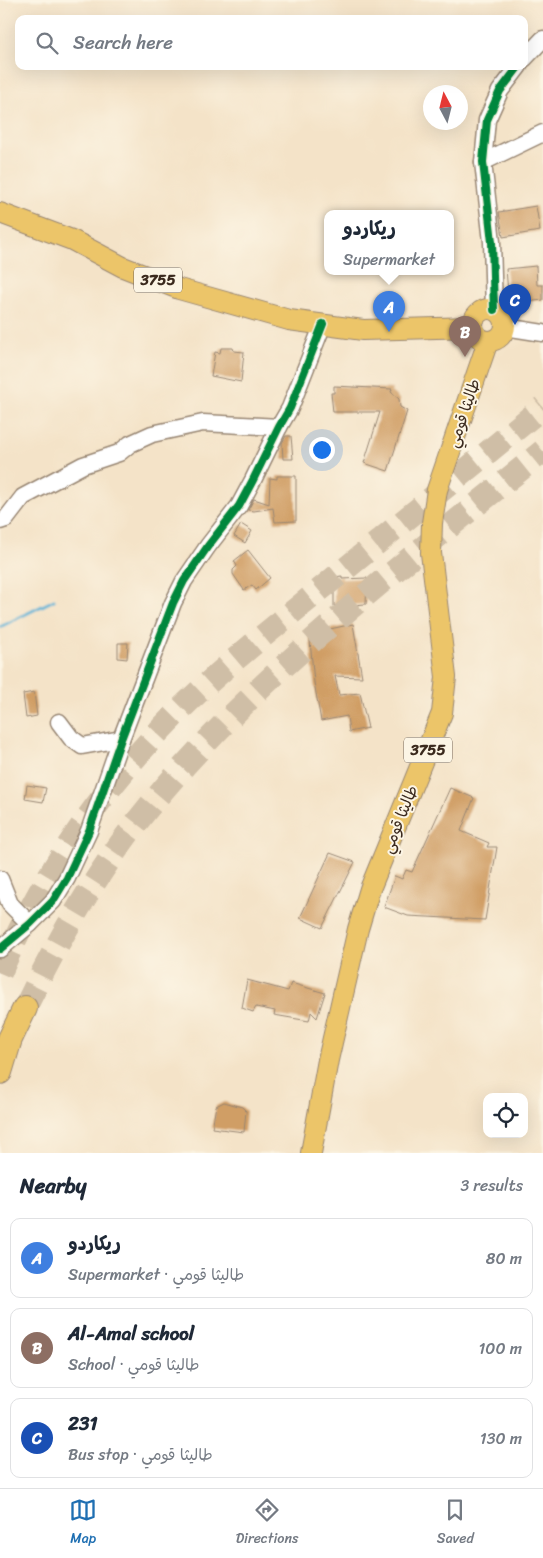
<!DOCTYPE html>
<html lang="en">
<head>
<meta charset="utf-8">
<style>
	:root { --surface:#fff; --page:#f6f6f7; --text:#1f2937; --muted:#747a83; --line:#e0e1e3; --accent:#1f6fb2 }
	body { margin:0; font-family:Sriracha,"Playpen Sans Arabic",sans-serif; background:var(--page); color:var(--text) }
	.controls { position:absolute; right:15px; bottom:15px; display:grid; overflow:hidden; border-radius:10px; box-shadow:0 5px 20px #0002 }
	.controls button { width:45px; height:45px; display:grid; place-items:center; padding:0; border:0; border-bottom:1px solid var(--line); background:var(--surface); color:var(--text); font:25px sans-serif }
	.compass { position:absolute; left:423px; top:85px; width:45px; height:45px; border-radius:50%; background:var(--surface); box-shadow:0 5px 20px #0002; rotate:353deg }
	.you { position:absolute; left:321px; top:449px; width:18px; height:18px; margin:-12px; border:4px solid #fff; border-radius:50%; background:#1a73e8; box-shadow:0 0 0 8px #1a73e833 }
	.badge { display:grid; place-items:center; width:32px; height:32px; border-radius:50%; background:var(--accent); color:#fff; font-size:16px; font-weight:700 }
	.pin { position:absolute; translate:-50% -41px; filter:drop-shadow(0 1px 2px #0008) }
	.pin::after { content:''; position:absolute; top:26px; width:18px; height:15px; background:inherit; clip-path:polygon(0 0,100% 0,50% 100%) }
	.popup { position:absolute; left:324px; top:210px; width:130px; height:65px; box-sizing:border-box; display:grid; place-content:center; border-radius:10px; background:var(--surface); filter:drop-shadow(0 1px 4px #0005); font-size:16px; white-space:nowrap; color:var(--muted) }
	.popup b { font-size:19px; color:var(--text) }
	.popup::after { content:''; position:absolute; left:50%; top:100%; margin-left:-10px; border:10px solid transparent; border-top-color:var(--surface) }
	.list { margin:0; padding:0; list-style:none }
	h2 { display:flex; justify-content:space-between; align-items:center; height:65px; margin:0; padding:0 20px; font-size:21px }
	h2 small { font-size:16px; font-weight:400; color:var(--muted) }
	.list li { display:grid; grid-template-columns:32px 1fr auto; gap:15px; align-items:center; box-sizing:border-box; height:80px; margin:0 10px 10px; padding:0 10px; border:1px solid var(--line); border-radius:10px }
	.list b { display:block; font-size:19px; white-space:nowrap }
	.list p { margin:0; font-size:16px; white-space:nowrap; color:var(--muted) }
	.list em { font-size:16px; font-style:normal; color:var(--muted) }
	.icon { flex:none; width:28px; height:28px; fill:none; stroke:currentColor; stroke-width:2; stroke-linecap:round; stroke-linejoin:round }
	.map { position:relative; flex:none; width:543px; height:1153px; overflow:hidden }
	.search { position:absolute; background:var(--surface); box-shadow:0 5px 20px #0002; left:15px; right:15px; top:15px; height:55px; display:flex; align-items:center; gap:12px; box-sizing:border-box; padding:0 18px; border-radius:10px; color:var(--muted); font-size:19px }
	.sheet { height:335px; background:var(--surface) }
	nav { display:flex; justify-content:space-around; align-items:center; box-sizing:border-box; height:70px; border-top:1px solid var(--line); background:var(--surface); font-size:14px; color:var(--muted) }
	nav a { display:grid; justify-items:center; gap:2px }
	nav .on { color:var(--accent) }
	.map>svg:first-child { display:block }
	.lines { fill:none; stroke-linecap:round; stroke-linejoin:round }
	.stream { stroke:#58b0d5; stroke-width:3 }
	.building { fill:#d09e65 }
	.highway-tunnel { stroke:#cfbea6; stroke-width:24; stroke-dasharray:24 12; stroke-linecap:butt }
	.minor-casing { stroke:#988673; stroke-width:19 }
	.major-casing { stroke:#988673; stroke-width:22 }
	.highway-casing { stroke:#988673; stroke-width:26 }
	.minor { stroke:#fff; stroke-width:16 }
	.major { stroke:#ecc569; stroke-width:20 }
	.highway { stroke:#ecc569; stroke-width:24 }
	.cycleway-casing { stroke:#fcf5e5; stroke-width:11 }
	.cycleway { stroke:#00873e; stroke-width:8 }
	.labels { text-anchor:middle; stroke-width:4; stroke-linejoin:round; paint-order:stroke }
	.shield { fill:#fcf5e5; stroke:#75675a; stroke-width:1 }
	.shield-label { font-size:15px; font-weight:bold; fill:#3b2a1e }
	.street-label { font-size:16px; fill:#3b2a1e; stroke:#fcf5e5 }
</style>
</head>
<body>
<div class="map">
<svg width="543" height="1153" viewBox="0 0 543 1153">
	<rect width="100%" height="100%" fill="#fcf5e5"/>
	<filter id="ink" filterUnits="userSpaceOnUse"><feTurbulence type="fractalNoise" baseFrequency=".02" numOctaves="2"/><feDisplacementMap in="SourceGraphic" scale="10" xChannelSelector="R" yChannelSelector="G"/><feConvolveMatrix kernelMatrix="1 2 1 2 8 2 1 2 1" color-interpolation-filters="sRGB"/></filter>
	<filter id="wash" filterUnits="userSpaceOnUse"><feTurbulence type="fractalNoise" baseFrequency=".0096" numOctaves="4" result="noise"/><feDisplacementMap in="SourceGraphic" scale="20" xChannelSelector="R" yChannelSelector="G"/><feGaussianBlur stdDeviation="1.12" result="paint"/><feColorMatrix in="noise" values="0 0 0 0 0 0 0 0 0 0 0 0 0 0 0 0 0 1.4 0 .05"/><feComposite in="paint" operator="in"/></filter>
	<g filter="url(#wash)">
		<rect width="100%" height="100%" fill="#f4e3c8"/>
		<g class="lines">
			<polyline class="stream" points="0,627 54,600"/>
		</g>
		<g id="blocks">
			<g class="building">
				<polygon points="536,206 540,231 503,237 499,212"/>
				<polygon points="536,266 537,285 543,285 543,300 509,304 506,269"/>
				<polygon points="221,348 233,348 234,351 244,352 241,382 211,376 215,352 220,353"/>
				<polygon points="334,386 392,389 391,392 399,399 400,407 407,411 388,471 364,463 380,412 333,412 331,393 334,393"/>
				<polygon points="286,436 291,436 293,459 283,459 282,443"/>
				<polygon points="277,476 296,476 296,521 275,522 273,508 254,511 248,510 254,499 269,504 270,478 277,479"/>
				<polygon points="241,524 252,531 245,543 234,536"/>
				<polygon points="248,550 270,578 256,590 252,585 244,590 233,574 233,570 237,566 234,561"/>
				<polygon points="342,576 342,579 367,578 366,604 334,606 334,577"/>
				<polygon points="353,624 362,677 335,676 339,695 360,693 368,728 349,732 347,716 321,721 314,682 309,630 330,629"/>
				<polygon points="118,643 128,643 127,659 118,658"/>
				<polygon points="34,692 37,716 26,718 23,694"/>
				<polygon points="27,785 46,788 43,802 25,799"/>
				<polygon points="450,788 474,798 461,831 489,843 487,847 497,847 485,920 408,916 384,907 395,876 402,879 406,870 412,872"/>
				<polygon points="330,853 355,862 322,928 300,918"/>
				<polygon points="247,980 288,991 291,983 325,993 317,1018 311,1012 309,1021 274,1015 275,1011 256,1007 253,1012 242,1008"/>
				<polygon points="224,1102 242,1107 246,1111 244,1132 212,1128 216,1106"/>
			</g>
		</g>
	</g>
	<g filter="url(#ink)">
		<use href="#blocks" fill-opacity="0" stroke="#988673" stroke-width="1"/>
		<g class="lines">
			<g class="highway-tunnel">
				<path d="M0 973C39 881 94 800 162 728 212 675 271 630 327 584 399 525 471 466 543 407"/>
				<path d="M25 1008C59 938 99 868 148 808 261 670 406 563 543 451"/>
			</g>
			<defs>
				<g id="minor">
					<polyline points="524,59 543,39"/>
					<polyline points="483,162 543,133"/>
					<polyline points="494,310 492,242 483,162 487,120 500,91 519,66"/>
					<polyline points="505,327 543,333"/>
					<polyline points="0,521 6,519 23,497 83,465 119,453 130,444 152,434 203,423 279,427"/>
					<polyline points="59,722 71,738 82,746 121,739"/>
					<polyline points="0,879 10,904 30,924"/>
					<polyline points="0,949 30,924 53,901 67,878 89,831 121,739 173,603 184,581 208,546 239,506 253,480 279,427 290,408 323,324"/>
				</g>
				<g id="major">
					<polyline points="0,213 72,240 123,267 179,289 289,320 363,330 473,327"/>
					<circle cx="489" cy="325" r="16"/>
					<polyline points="311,1153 328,1060 358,929 370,889 442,713 446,677 431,553 432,523 437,490 488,341"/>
				</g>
				<polyline id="highway" points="0,1072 10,1039 25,1008"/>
			</defs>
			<use href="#minor" class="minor-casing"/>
			<use href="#major" class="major-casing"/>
			<use href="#highway" class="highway-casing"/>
			<use href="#minor" class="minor"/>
			<use href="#major" class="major"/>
			<use href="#highway" class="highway"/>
			<defs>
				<g id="cycleway">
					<polyline points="494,310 492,242 483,162 487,120 500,91 519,66"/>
					<polyline points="0,949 30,924 53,901 67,878 89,831 121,739 173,603 184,581 208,546 239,506 253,480 279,427 290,408 323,324"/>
				</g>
			</defs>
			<use href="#cycleway" class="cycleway-casing"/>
			<use href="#cycleway" class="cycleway"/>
		</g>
	</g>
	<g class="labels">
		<g class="shield">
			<rect x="134" y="267.5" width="48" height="25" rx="4"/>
			<rect x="404" y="737.5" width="48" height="25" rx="4"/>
		</g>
		<g class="shield-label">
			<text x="158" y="285">3755</text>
			<text x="428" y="755">3755</text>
		</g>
		<g class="street-label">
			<text transform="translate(463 413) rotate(-71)" y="6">طاليثا قومي</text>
			<text transform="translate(399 819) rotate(-68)" y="6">طاليثا قومي</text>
		</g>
	</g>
</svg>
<div class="controls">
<button><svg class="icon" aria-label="locate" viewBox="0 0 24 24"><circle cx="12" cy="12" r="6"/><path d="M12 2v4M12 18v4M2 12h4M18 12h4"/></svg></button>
</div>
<svg class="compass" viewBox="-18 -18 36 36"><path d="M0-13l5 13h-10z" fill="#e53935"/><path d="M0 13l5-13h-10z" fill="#747a83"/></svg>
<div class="you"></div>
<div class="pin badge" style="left:389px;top:332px;background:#3f7fe0">A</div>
<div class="popup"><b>ريكاردو</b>Supermarket</div>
<div class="pin badge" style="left:465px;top:357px;background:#8d6e63">B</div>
<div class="pin badge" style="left:515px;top:325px;background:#1a4fb4">C</div>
<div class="search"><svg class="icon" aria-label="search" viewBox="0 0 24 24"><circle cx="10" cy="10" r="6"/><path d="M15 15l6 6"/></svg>Search here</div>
</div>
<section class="sheet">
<h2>Nearby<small>3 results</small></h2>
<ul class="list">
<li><span class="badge" style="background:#3f7fe0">A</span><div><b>ريكاردو</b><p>Supermarket · طاليثا قومي</p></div><em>80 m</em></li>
<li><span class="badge" style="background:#8d6e63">B</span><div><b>Al-Amal school</b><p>School · طاليثا قومي</p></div><em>100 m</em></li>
<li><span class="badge" style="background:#1a4fb4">C</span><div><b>231</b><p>Bus stop · طاليثا قومي</p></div><em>130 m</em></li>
</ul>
</section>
<nav>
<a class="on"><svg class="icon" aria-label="map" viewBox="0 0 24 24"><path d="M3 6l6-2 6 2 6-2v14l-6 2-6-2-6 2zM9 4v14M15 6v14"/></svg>Map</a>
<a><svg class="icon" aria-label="directions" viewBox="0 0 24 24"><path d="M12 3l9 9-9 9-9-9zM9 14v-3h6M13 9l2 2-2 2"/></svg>Directions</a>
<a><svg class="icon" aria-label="saved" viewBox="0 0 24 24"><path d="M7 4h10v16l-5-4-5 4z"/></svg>Saved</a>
</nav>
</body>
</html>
